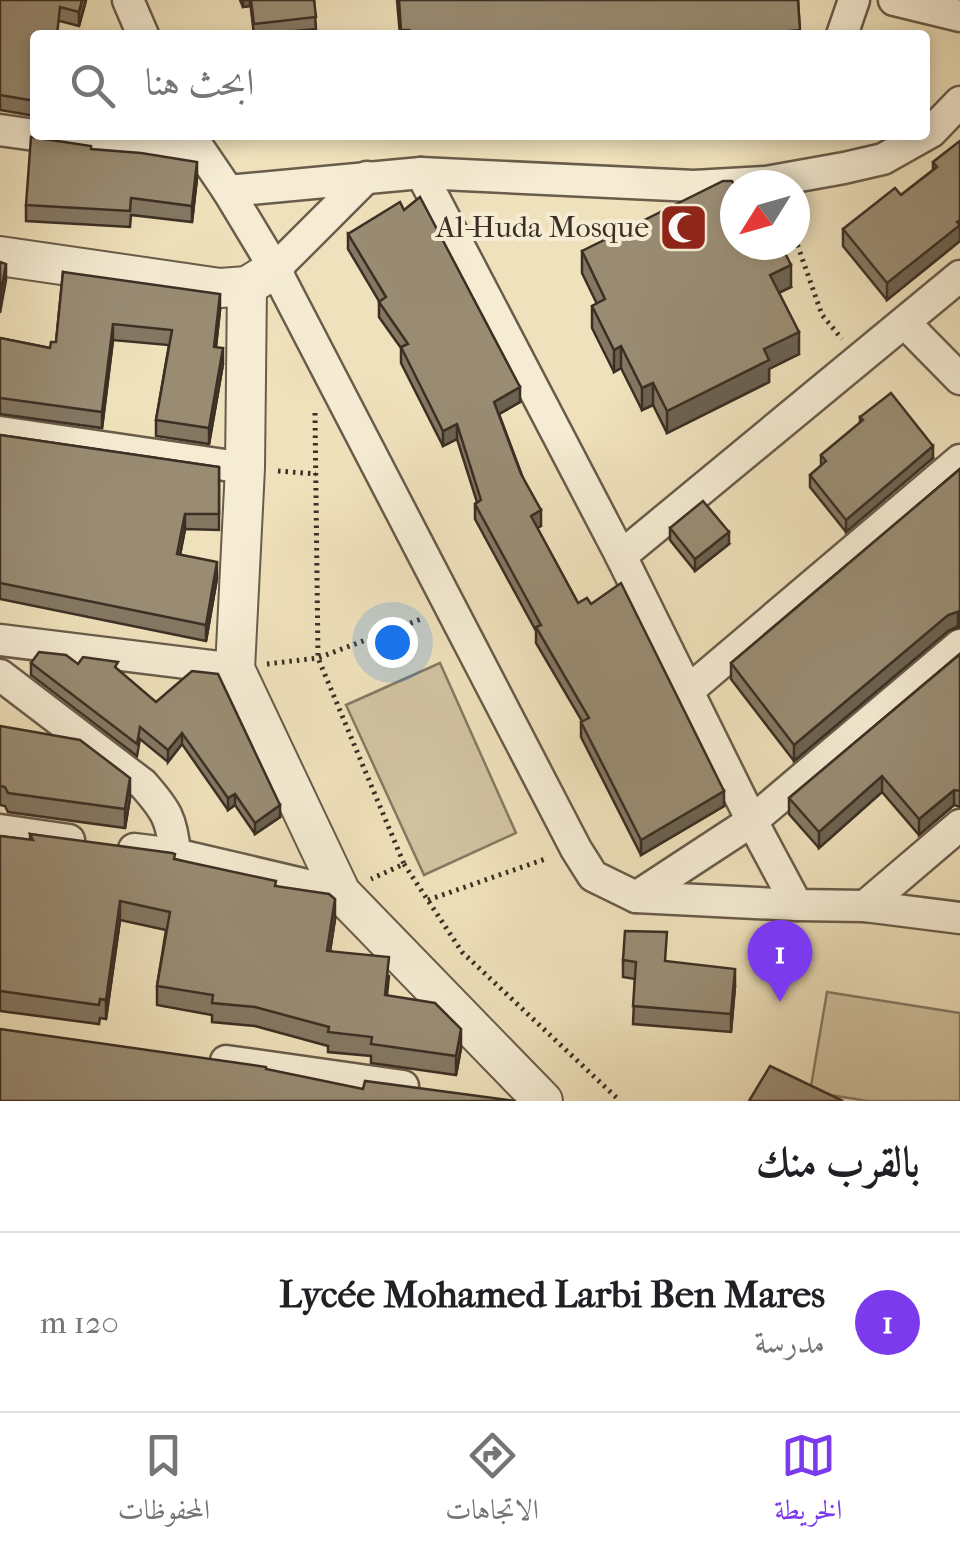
<!DOCTYPE html>
<html lang="ar">
<head>
<meta charset="utf-8">
<style>
	:root { --surface:#fff; --page:#f2f2f2; --text:#202124; --muted:#757577; --line:#e0e0e0; --accent:#7c3aed }
	body { margin:0; font-family:"IM FELL French Canon",Amiri,serif; background:var(--page); color:var(--text); direction:rtl }
	.compass { position:absolute; left:720px; top:170px; width:90px; height:90px; border-radius:50%; background:var(--surface); box-shadow:0 5px 15px #0003; rotate:233deg }
	.you { position:absolute; left:392px; top:642px; width:35px; height:35px; margin:-25px; border:8px solid #fff; border-radius:50%; background:#1a73e8; box-shadow:0 0 0 15px #1a73e833 }
	.badge { display:grid; place-items:center; width:65px; height:65px; border-radius:50%; background:var(--accent); color:#fff; font-size:32px; font-weight:700 }
	.pin { position:absolute; translate:-50% -82px; filter:drop-shadow(0 2px 5px #0008) }
	.pin::after { content:''; position:absolute; top:52px; width:35px; height:30px; background:inherit; clip-path:polygon(0 0,100% 0,50% 100%) }
	.list { margin:0; padding:0; list-style:none }
	h2 { display:flex; justify-content:space-between; align-items:center; height:130px; margin:0; padding:0 40px; font-size:42px }
	h2 small { font-size:32px; font-weight:400; color:var(--muted) }
	.list li { display:grid; grid-template-columns:65px 1fr auto; gap:30px; align-items:center; box-sizing:border-box; height:180px; padding:0 40px; border-top:2px solid var(--line) }
	.list b { display:block; font-size:38px; white-space:nowrap }
	.list p { margin:0; font-size:32px; white-space:nowrap; color:var(--muted) }
	.list em { font-size:32px; font-style:normal; color:var(--muted) }
	.icon { flex:none; width:55px; height:55px; fill:none; stroke:currentColor; stroke-width:2; stroke-linecap:round; stroke-linejoin:round }
	.map { position:relative; flex:none; width:960px; height:1101px; overflow:hidden; direction:ltr }
	.search { position:absolute; background:var(--surface); box-shadow:0 5px 15px #0003; left:30px; right:30px; top:30px; height:110px; display:flex; align-items:center; gap:25px; box-sizing:border-box; padding:0 35px; border-radius:10px; color:var(--muted); font-size:38px }
	.sheet { height:310px; background:var(--surface) }
	nav { display:flex; justify-content:space-around; align-items:center; box-sizing:border-box; height:140px; border-top:2px solid var(--line); background:var(--surface); font-size:28px; color:var(--muted) }
	nav a { display:grid; justify-items:center; gap:5px }
	nav .on { color:var(--accent) }
	.map>svg:first-child { display:block }
	.green { fill:#d1c3a1; stroke:#867962; stroke-width:2.5 }
	.lines { fill:none; stroke-linecap:round; stroke-linejoin:round }
	.minor-casing { stroke:#695c4a; stroke-width:35 }
	.tertiary-casing { stroke:#695c4a; stroke-width:42 }
	.path { stroke:#3c2f24; stroke-width:5; stroke-dasharray:2.5 5; stroke-linecap:butt }
	.minor { stroke:#f5ecd3; stroke-width:30 }
	.tertiary { stroke:#f5ecd3; stroke-width:38 }
	.wall { fill:#847863; stroke:#3c2f24; stroke-width:2.5 }
	.shaded-wall { fill:#6b6250; stroke:#3c2f24; stroke-width:2.5 }
	.building { fill:#998c73; stroke:#3c2f24; stroke-width:2.5 }
	.labels { text-anchor:middle; stroke-width:8; stroke-linejoin:round; paint-order:stroke }
	.poi-label { font-size:30px; fill:#3c2f24; stroke:#f5ecd3; text-anchor:end }
</style>
</head>
<body>
<div class="map">
<svg width="960" height="1101" viewBox="0 0 960 1101">
	<rect width="100%" height="100%" fill="#efe1bb"/>
	<filter id="stains"><feTurbulence type="fractalNoise" baseFrequency=".002" numOctaves="4"/><feColorMatrix values="0 0 0 0 .2 0 0 0 0 .09 0 0 0 0 .02 0 0 0 .5 -.17"/></filter>
	<radialGradient id="worn" r=".72"><stop offset=".6" stop-color="#630" stop-opacity="0"/><stop offset="1" stop-color="#630" stop-opacity=".3"/></radialGradient>
	<g class="green">
		<polygon points="440,663 516,833 424,875 346,705"/>
		<polygon points="827,992 960,1013 960,1101 868,1101 810,1092"/>
	</g>
	<g class="lines">
		<defs>
			<g id="minor">
				<polyline points="128,0 143,35"/>
				<polyline points="894,0 960,16"/>
				<polyline points="842,35 854,0"/>
				<polyline points="0,130 35,135"/>
				<polyline points="36,135 204,159"/>
				<polyline points="190,135 228,191 275,269 576,849 593,876 636,897 797,905 865,906 960,918"/>
				<polyline points="421,173 621,556 752,821 797,905"/>
				<polyline points="228,191 421,173 694,186 766,182 844,168 883,159 931,132 960,102"/>
				<polyline points="275,269 367,177"/>
				<polyline points="905,323 960,379"/>
				<polyline points="0,432 245,468"/>
				<polyline points="621,556 960,276"/>
				<polyline points="0,640 235,669"/>
				<path d="M0 675 143 784C166 810 172 819 175 854"/>
				<polyline points="689,690 960,460"/>
				<polyline points="0,830 69,840"/>
				<polyline points="134,849 175,854 341,893"/>
				<polyline points="636,897 752,821 960,645"/>
				<polyline points="865,906 960,825"/>
				<polyline points="226,1061 403,1086"/>
			</g>
			<g id="tertiary">
				<polyline points="0,256 220,288 247,286 275,269"/>
				<polyline points="247,286 245,468 235,669 341,893 543,1101"/>
			</g>
		</defs>
		<use href="#minor" class="minor-casing"/>
		<use href="#tertiary" class="tertiary-casing"/>
		<g class="path">
			<polyline points="795,238 822,315 842,339"/>
			<polyline points="315,413 318,658 404,864 371,879"/>
			<polyline points="278,471 316,474"/>
			<polyline points="267,664 318,658 424,618"/>
			<polyline points="404,864 462,952 620,1101"/>
			<polyline points="428,900 548,858"/>
		</g>
		<use href="#minor" class="minor"/>
		<use href="#tertiary" class="tertiary"/>
	</g>
	<g class="wall">
		<polygon points="0,0 86,0 79,26 60,21 35,35 35,116 0,110"/>
		<polygon points="240,0 314,0 316,29 254,35 250,1 250,6 243,7"/>
		<polygon points="397,0 798,0 800,35 400,35"/>
		<polygon points="960,141 960,241 887,300 843,246 843,229 901,195 933,170 933,162"/>
		<polygon points="91,149 197,178 192,222 131,215 130,227 26,221 26,205"/>
		<polygon points="348,234 520,402 499,414 541,526 537,528 578,603 724,806 641,855 581,737 581,722 582,721 536,643 536,631 475,519 475,504 477,502 457,439 443,446 401,363 401,348 379,317 379,301 348,249"/>
		<polygon points="735,245 791,287 779,293 799,354 769,369 769,382 667,433 653,405 642,410 621,368 614,372 592,328 592,306 597,304 582,273 582,251"/>
		<polygon points="63,272 220,310 216,347 223,364 209,444 156,436 156,420 169,345 113,340 102,428 0,414 0,338 50,348 56,342"/>
		<polygon points="860,417 933,458 846,532 810,487 810,475 821,466 821,455 860,423"/>
		<polygon points="0,435 219,467 219,530 185,529 180,555 217,578 206,641 0,599"/>
		<polygon points="960,469 960,627 948,631 794,761 731,679 731,663"/>
		<polygon points="670,528 729,544 695,571 670,540"/>
		<polygon points="960,654 960,807 954,805 919,835 882,792 819,848 789,814 789,798"/>
		<polygon points="31,663 78,664 118,670 280,817 255,834 235,805 228,810 182,744 168,762 140,739 137,756 31,675"/>
		<polygon points="0,726 130,798 125,828 8,812 5,806 0,805"/>
		<polygon points="30,834 175,859 276,886 335,919 330,951 389,976 387,995 461,1048 456,1075 371,1063 371,1056 328,1052 328,1046 255,1026 212,1022 212,1015 157,1005 157,986 166,930 120,920 106,1019 100,1018 99,1024 0,1011 0,836 30,840"/>
		<polygon points="623,960 666,961 735,986 731,1032 633,1024 635,979 623,977"/>
	</g>
	<g class="shaded-wall">
		<polygon points="82,0 86,0 79,26 79,12"/>
		<polygon points="243,0 250,0 250,6 243,7"/>
		<polygon points="197,162 197,178 192,222 192,206"/>
		<polygon points="960,220 960,241 887,300 887,283"/>
		<polygon points="6,264 6,280 0,313 0,297"/>
		<polygon points="791,265 791,287 770,297 770,275"/>
		<polygon points="220,294 220,310 214,363 214,347"/>
		<polygon points="113,324 113,340 102,428 102,412"/>
		<polygon points="799,332 799,354 769,369 769,382 667,433 667,411 764,349"/>
		<polygon points="621,346 621,368 614,372 614,350"/>
		<polygon points="223,348 223,364 209,444 209,428"/>
		<polygon points="653,383 653,405 642,410 642,388"/>
		<polygon points="520,387 520,402 494,417 494,402"/>
		<polygon points="457,424 457,439 443,446 443,431"/>
		<polygon points="933,446 933,458 846,532 846,520"/>
		<polygon points="541,510 541,526 531,531 531,516"/>
		<polygon points="185,514 185,529 177,570 177,554"/>
		<polygon points="729,532 729,544 695,571 695,559"/>
		<polygon points="217,562 217,578 206,641 206,625"/>
		<polygon points="958,611 958,626 948,631 794,761 794,745 948,615"/>
		<polygon points="182,733 182,744 168,762 168,750"/>
		<polygon points="882,776 882,792 819,848 819,832"/>
		<polygon points="130,778 130,798 125,828 125,809"/>
		<polygon points="954,790 954,805 919,835 919,819"/>
		<polygon points="724,791 724,806 641,855 641,840"/>
		<polygon points="235,794 235,805 228,810 228,798"/>
		<polygon points="280,805 280,817 255,834 255,823"/>
		<polygon points="335,899 335,919 327,970 327,951"/>
		<polygon points="120,901 120,920 106,1019 106,1000"/>
		<polygon points="735,969 735,986 731,1032 731,1014"/>
		<polygon points="461,1029 461,1048 456,1075 456,1056"/>
	</g>
	<g class="building">
		<polygon points="0,0 82,0 79,12 60,7 57,35 35,35 35,101 0,95"/>
		<polygon points="251,0 314,0 316,17 254,24"/>
		<polygon points="399,0 798,0 800,30 749,35 409,35 409,30 401,30"/>
		<polygon points="31,137 91,146 91,149 141,153 197,162 192,206 131,198 130,211 26,205"/>
		<polygon points="960,141 960,220 957,222 960,225 887,283 843,229 895,188 901,195 937,167 933,162"/>
		<polygon points="723,181 732,181 735,187 735,245 764,245 766,249 773,245 781,245 791,265 770,275 799,332 764,349 769,360 667,411 653,383 642,388 621,346 614,350 592,306 605,299 582,251"/>
		<polygon points="420,197 520,387 494,402 521,474 541,510 531,516 578,603 587,598 591,604 621,583 724,791 641,840 581,722 589,718 536,627 541,625 475,504 481,500 457,424 443,431 401,347 408,344 379,302 386,297 348,234 400,202 404,210"/>
		<polygon points="0,262 6,264 0,297"/>
		<polygon points="63,272 220,294 214,347 223,348 209,428 156,420 172,330 113,324 102,412 0,398 0,338 50,348 51,342 56,342"/>
		<polygon points="891,393 933,446 846,520 810,475 826,461 821,455 863,420 860,417"/>
		<polygon points="0,435 219,467 219,514 185,514 177,554 217,562 206,625 0,583"/>
		<polygon points="960,469 960,611 948,615 794,745 731,663"/>
		<polygon points="703,501 729,532 695,559 670,528"/>
		<polygon points="39,652 66,655 78,664 83,657 118,662 115,667 156,702 192,671 218,674 280,805 255,823 235,794 228,798 182,733 168,750 140,727 137,744 31,663"/>
		<polygon points="960,654 960,791 954,790 919,819 882,776 819,832 789,798"/>
		<polygon points="0,726 80,740 130,778 125,809 8,793 5,787 0,786"/>
		<polygon points="30,834 172,853 175,854 174,859 276,881 275,886 329,894 335,899 327,951 389,957 385,995 435,1003 461,1029 456,1056 371,1044 372,1037 328,1032 329,1027 255,1007 212,1003 213,995 157,986 170,912 120,901 106,1000 100,999 99,1005 0,991 0,836 33,840"/>
		<polygon points="625,931 667,932 665,961 735,969 731,1014 633,1006 636,962 623,960"/>
		<polygon points="0,1029 266,1067 266,1069 363,1089 365,1081 516,1101 0,1101"/>
		<polygon points="770,1066 843,1101 749,1101"/>
	</g>
	<defs>
		<symbol id="mosque-square" viewBox="-11 -11 22 22"><rect x="-9" y="-9" width="18" height="18" rx="4" fill="#8f2418" stroke="#f5ecd3"/><path d="M3.5-4.9A6 6 0 1 0 3.5 4.9A5 5 0 1 1 3.5-4.9Z" fill="#fff"/></symbol>
	</defs>
	<g fill-rule="evenodd">
		<use href="#mosque-square" x="656" y="200" width="55" height="55"/>
	</g>
	<g class="labels">
		<g class="poi-label">
			<text x="649" y="237">Al-Huda Mosque</text>
		</g>
	</g>
	<rect width="100%" height="100%" filter="url(#stains)"/>
	<rect width="100%" height="100%" fill="url(#worn)"/>
</svg>
<svg class="compass" viewBox="-18 -18 36 36"><path d="M0-13l5 13h-10z" fill="#e53935"/><path d="M0 13l5-13h-10z" fill="#757577"/></svg>
<div class="you"></div>
<div class="pin badge" style="left:780px;top:1002px">1</div>
<div class="search"><svg class="icon" aria-label="search" viewBox="0 0 24 24"><circle cx="10" cy="10" r="6"/><path d="M15 15l6 6"/></svg>ابحث هنا</div>
</div>
<section class="sheet">
<h2>بالقرب منك<small></small></h2>
<ul class="list">
<li><span class="badge">1</span><div><b>Lycée Mohamed Larbi Ben Mares</b><p>مدرسة</p></div><em>120 m</em></li>
</ul>
</section>
<nav>
<a class="on"><svg class="icon" aria-label="map" viewBox="0 0 24 24"><path d="M3 6l6-2 6 2 6-2v14l-6 2-6-2-6 2zM9 4v14M15 6v14"/></svg>الخريطة</a>
<a><svg class="icon" aria-label="directions" viewBox="0 0 24 24"><path d="M12 3l9 9-9 9-9-9zM9 14v-3h6M13 9l2 2-2 2"/></svg>الاتجاهات</a>
<a><svg class="icon" aria-label="saved" viewBox="0 0 24 24"><path d="M7 4h10v16l-5-4-5 4z"/></svg>المحفوظات</a>
</nav>
</body>
</html>
